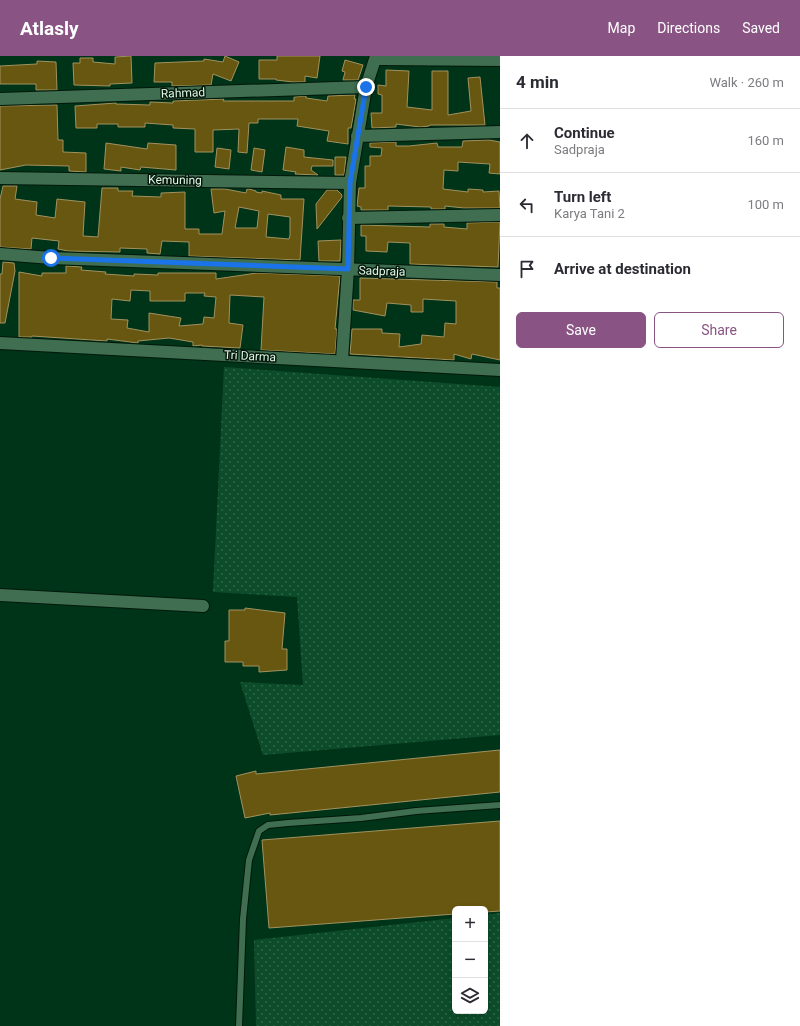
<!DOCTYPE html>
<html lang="en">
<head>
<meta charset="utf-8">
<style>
	:root { --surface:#fff; --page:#f2f2f3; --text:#2b2b33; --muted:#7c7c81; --line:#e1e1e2; --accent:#895483 }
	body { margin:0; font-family:Roboto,sans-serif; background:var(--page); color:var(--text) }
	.controls { position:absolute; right:12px; bottom:12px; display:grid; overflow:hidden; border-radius:6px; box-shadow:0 2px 6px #0003 }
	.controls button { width:36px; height:36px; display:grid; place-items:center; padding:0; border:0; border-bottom:1px solid var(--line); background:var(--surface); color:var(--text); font:20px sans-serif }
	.stop { position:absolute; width:12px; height:12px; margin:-9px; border:3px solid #1a73e8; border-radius:50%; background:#fff }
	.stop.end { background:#1a73e8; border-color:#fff; box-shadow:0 1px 4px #0008 }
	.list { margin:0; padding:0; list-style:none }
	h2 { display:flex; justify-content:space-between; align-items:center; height:52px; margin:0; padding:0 16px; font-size:17px }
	h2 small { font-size:13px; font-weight:400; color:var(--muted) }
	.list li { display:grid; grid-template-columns:26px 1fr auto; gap:12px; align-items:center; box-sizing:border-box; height:64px; padding:0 16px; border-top:1px solid var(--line) }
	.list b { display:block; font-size:15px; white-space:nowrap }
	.list p { margin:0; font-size:13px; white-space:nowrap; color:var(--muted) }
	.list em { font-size:13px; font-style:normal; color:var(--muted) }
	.actions { display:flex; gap:8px; padding:12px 16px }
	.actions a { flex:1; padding:9px 0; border:1px solid var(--accent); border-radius:6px; text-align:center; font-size:14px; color:var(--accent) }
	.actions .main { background:var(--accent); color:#fff }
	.icon { flex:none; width:22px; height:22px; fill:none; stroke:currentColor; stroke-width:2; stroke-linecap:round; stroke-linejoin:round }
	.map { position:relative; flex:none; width:500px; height:970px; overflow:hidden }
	header { display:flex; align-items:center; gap:24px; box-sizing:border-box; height:56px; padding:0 20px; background:var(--accent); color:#fff }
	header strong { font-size:19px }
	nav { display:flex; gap:22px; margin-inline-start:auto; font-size:14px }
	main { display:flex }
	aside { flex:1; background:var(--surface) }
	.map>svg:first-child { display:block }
	.green { fill:url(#green-dots) }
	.building { fill:#685710; stroke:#a0925f; fill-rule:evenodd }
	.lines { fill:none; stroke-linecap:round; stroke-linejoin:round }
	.lane-casing { stroke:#02180a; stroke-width:8 }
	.street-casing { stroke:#02180a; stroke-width:14 }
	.lane { stroke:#3f6e50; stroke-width:6 }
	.street { stroke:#3f6e50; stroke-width:12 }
	.route { stroke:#1a73e8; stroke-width:5 }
	.labels { text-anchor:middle; stroke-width:3; stroke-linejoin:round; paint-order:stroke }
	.street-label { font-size:12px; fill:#def7e6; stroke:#05170b }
</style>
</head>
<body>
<header>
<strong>Atlasly</strong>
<nav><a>Map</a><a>Directions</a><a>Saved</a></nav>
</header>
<main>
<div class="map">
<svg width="500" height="970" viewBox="0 0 500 970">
	<defs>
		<pattern id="green-dots" width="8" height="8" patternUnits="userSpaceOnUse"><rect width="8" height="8" fill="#0d4c2a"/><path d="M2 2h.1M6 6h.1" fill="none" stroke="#306749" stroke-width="1.8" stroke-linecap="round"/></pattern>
	</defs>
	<rect width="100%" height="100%" fill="#003419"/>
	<g class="green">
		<polygon points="224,311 500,331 500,679 263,699 240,626 303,629 297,541 213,536"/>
		<polygon points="500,857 500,970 256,970 254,884 455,862 455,955 485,955 485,859"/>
	</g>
	<g class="building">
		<polygon points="131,0 132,27 110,28 110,30 74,29 73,7 80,7 80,2 93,2 93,6 115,8 115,1"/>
		<polygon points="225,0 239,6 231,25 213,18 211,29 172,30 172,26 154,26 155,7 204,5 204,3 223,6"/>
		<polygon points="277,0 320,0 317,22 305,20 305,26 293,26 276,24 276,23 259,23 259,4 277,4"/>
		<polygon points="345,4 363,9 358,24 343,24 345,16 342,15"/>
		<polygon points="37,5 56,6 57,34 36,34 36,28 0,28 0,10 37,8"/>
		<polygon points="386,14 409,15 407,51 432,54 432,15 448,15 448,59 471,55 468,22 480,21 485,69 430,69 429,70 420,71 396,68 396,71 372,72 371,57 382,57 382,39 378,38 378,29 386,30"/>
		<polygon points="355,39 354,43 356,43 353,61 351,72 348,72 348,88 327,85 329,75 297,70 298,63 258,63 258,67 249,67 247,97 238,96 239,73 213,74 213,96 195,96 195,73 173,72 173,69 145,67 145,71 118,71 118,68 97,68 97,72 76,72 75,50 116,47 116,48 150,49 150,46 173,47 173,45 224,43 223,45 294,45 294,41 306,40 306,42 327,45 328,40"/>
		<polygon points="57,49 58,84 63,84 63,96 86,97 86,116 69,115 69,110 26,109 0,114 0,50"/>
		<polygon points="489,84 500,86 500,118 489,117 490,108 458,106 458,115 444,114 443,133 468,136 468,133 483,134 483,136 499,135 500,152 464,152 445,150 445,153 431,153 431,151 388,150 388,154 361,154 361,151 357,150 359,132 365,132 365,110 370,110 370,100 381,100 382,92 370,91 370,87 396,86 396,90 409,90 437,87 438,91 462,91 463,85"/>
		<polygon points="106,87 147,93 148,87 176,89 176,114 141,111 140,114 121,111 121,115 104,113"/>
		<polygon points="286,91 304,94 304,101 333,104 333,110 312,110 311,114 318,119 295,118 296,116 283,114"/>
		<polygon points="217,92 231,94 229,113 215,111"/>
		<polygon points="254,92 265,94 262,116 251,114"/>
		<polygon points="335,101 346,101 344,119 335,119"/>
		<path d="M3 130H17L15 143 37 146 36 159 55 162 57 143 85 146 83 180 98 181 102 132H118V135H133L132 140 161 141V137L185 136V173H199V178H222L225 155 214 157 211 133H225L246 137 247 133H249L256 135V136L262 137V135L281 139V143H304L300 204 189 200V186L162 185 160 198 147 197V193L120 192V196L68 195 58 193 59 185 32 182 31 193 0 191V143ZM239 151 259 155 257 172H235ZM268 158 290 161V179L289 183 266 181Z"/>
		<polygon points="327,134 337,134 342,139 342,141 317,173 316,148"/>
		<polygon points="500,166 498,211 410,208 410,187 388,186 387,196 366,195 366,180 361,180 361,169 430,171 430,168 444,168 444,171 467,173 467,167"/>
		<polygon points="341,184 340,205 319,205 318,185"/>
		<polygon points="3,206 14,207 15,215 5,267 0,267 0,218 2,218"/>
		<path d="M66 210 82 211 81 214 106 216 105 218 134 220V218L158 219V217H216V223L257 217 340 220 335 273H337L335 298 261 294 264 241 230 239 229 267 243 269 240 292 202 290V289L193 290V286L169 282 138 285V287L107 283V285L32 280V281H19V216L42 220V217H66ZM131 234 150 235V245H185V237H205L204 240 216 241 214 262 204 261 203 268 179 270 181 262 149 257V276L127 272 128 264 111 263 112 243 130 245Z"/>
		<polygon points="360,222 497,226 497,232 500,232 500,304 472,298 471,303 454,298 454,304 350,298 352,273 382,273 382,277 400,278 399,291 421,288 422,279 444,281 445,267 456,268 456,245 423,243 423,256 411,256 411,249 387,247 385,260 353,254 353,244 360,244"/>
		<polygon points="245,552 285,557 282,593 287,593 287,614 259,616 259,610 243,610 243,606 225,606 225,585 229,585 229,554 245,554"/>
		<polygon points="500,694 500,736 270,759 270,757 245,762 236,720 256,715 256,718"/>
		<polygon points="500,765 500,855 485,856 485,853 455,853 455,858 269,872 262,784"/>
	</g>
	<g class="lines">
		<defs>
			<polyline id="lane" points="239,970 243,863 249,804 259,775 268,769 288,767 361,762 416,755 500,749"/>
			<g id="street">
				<polyline points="376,3 500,4"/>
				<polyline points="0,43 366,31"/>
				<polyline points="357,80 500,76"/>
				<polyline points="0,122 350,127"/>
				<polyline points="348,162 500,159"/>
				<polyline points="0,198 51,202 500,219"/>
				<polyline points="0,287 500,314"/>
				<polyline points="342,304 348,213 350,127 366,31 376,0"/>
				<polyline points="0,539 203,550"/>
			</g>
		</defs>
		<use href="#lane" class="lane-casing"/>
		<use href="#street" class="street-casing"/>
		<use href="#lane" class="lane"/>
		<use href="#street" class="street"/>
	</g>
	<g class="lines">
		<polyline class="route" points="51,202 348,213 350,127 366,31"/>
	</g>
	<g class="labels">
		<g class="street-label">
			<text transform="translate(183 37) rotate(-2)" y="4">Rahmad</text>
			<text transform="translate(175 124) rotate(1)" y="4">Kemuning</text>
			<text transform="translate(382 215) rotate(2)" y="4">Sadpraja</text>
			<text transform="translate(250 300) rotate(3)" y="4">Tri Darma</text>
		</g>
	</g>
</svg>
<div class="controls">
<button>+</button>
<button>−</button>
<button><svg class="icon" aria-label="layers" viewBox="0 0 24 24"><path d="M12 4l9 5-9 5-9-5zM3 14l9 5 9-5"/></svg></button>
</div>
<div class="stop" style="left:51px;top:202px"></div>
<div class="stop end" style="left:366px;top:31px"></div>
</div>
<aside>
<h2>4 min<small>Walk · 260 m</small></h2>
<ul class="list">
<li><svg class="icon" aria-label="ahead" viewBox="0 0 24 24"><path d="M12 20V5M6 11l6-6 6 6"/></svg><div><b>Continue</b><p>Sadpraja</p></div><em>160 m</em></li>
<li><svg class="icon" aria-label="left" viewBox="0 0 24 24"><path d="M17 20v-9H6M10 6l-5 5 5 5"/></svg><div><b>Turn left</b><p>Karya Tani 2</p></div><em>100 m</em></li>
<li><svg class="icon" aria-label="arrive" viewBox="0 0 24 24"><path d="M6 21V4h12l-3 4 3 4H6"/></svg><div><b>Arrive at destination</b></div></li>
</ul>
<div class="actions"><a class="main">Save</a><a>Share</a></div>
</aside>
</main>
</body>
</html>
